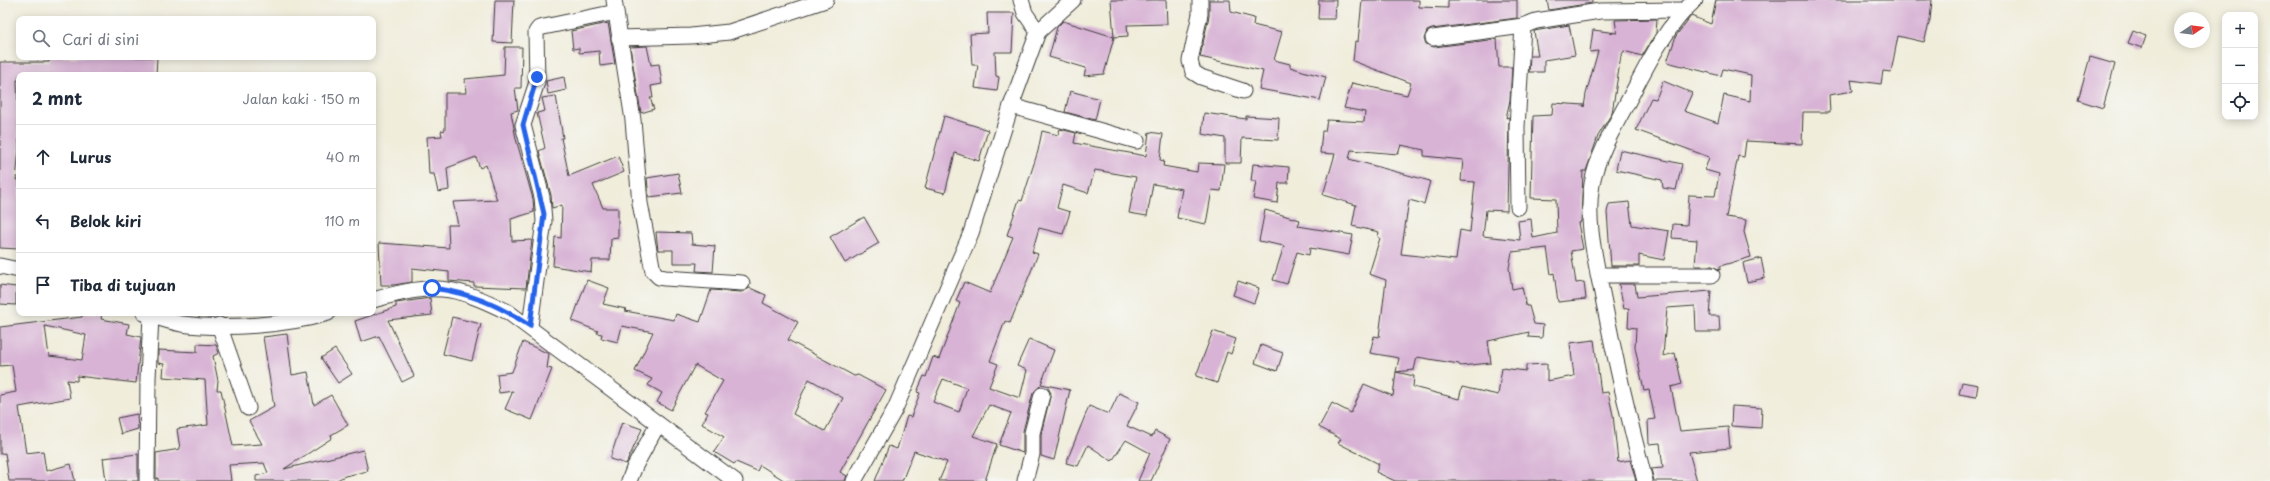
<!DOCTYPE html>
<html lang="id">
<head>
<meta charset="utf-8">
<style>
	:root { --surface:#fff; --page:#f6f6f7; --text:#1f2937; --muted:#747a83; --line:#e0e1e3 }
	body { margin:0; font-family:"Playpen Sans",sans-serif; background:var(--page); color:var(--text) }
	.controls { position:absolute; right:12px; top:12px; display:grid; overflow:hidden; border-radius:8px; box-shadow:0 2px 10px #0003 }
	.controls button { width:36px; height:36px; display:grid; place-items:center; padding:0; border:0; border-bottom:1px solid var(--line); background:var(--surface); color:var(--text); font:20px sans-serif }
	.compass { position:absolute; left:2174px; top:12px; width:36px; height:36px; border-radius:50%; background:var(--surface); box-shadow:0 2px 10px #0003; rotate:77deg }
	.stop { position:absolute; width:12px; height:12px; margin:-9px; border:3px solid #2563eb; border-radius:50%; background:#fff }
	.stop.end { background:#2563eb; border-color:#fff; box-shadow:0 1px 4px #0008 }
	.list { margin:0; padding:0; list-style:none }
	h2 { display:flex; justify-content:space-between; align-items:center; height:52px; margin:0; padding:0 16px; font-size:17px }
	h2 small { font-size:13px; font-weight:400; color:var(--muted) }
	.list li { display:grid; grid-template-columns:26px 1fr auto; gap:12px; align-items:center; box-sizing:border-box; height:64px; padding:0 16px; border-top:1px solid var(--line) }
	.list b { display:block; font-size:15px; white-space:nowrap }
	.list em { font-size:13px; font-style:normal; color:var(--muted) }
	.icon { flex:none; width:22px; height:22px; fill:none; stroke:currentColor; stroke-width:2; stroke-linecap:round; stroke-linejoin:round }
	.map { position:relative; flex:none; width:2270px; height:481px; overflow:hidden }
	.search { position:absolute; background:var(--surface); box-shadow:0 2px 10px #0003; left:16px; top:16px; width:360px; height:44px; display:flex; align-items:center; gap:10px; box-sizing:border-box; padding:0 14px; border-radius:8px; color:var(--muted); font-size:15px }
	.panel { position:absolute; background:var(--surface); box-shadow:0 2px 10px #0003; left:16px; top:72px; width:360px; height:244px; border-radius:8px }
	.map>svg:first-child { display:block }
	.building { fill:#d8b3d5; fill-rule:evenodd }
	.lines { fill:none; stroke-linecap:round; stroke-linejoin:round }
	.minor-casing { stroke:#3c3b39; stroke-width:17 }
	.minor { stroke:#fff; stroke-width:15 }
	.route { stroke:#2563eb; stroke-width:5 }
</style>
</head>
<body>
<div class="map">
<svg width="2270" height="481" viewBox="0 0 2270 481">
	<rect width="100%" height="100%" fill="#f6f6f2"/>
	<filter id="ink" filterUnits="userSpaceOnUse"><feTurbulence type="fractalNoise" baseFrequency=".025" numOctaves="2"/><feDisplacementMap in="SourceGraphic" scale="8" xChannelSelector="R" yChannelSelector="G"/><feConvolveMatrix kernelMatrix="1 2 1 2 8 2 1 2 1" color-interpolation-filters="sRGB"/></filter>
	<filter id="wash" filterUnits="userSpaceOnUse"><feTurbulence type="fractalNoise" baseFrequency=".012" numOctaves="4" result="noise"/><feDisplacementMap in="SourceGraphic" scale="16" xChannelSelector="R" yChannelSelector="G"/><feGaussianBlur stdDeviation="0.9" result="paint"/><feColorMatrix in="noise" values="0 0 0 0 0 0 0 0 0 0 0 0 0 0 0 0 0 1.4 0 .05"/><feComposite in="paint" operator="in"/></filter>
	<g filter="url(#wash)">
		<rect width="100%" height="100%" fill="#f0eddb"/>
		<g id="blocks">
			<g class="building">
				<polygon points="495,0 514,0 512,43 493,42"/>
				<polygon points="1111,0 1166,0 1167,24 1127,25 1128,36 1114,37"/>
				<polygon points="1209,0 1230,0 1231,12 1254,18 1253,25 1282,32 1274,60 1290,64 1290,67 1306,72 1326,77 1320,100 1259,89 1263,71 1200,57 1209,16"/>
				<polygon points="1319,0 1336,0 1335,19 1318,19"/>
				<path d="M1362 0H1419V7L1448 8V0H1517V18L1432 29 1427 31 1424 39 1426 44 1434 47 1497 39 1499 67H1512L1510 100 1506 118 1509 117 1507 211 1486 210 1483 236 1520 240 1518 221 1531 219 1533 238 1557 233 1556 199 1531 198 1533 116 1552 115 1553 103 1584 105V107L1586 94 1598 51 1590 52 1593 30 1617 33 1615 20 1657 19 1656 33 1642 56 1624 51 1621 56 1612 113 1598 136 1586 171H1583L1581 222 1578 223 1583 249 1571 251 1576 283 1584 282 1586 299 1558 302 1554 273 1551 274 1547 248 1512 252 1509 268 1512 289 1522 287 1526 306H1529L1534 324 1543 325 1542 338 1528 337 1529 332 1488 341 1491 363 1460 366 1459 364 1417 357 1414 370 1396 372 1399 358 1370 353 1374 336 1379 337 1386 280 1369 274 1380 238 1378 237 1379 232 1352 226 1356 205 1323 195 1335 154 1320 153 1322 131H1325L1327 120 1364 122 1365 112 1344 108 1352 83 1407 95 1411 83 1353 61 1355 41 1358 42ZM1401 145 1424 150V156L1463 160 1461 181 1475 182 1470 232 1460 230 1456 260 1401 254 1409 200 1424 204 1430 181 1349 159 1351 150 1398 154Z"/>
				<polygon points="1547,0 1592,0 1592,3 1549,10"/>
				<polygon points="1716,0 1932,0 1930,20 1924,42 1898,36 1891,72 1883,71 1881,84 1851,80 1853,91 1829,95 1830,112 1803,112 1802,144 1746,141 1744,157 1738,156 1726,217 1746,220 1744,232 1751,257 1720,266 1720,270 1712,266 1695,266 1697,240 1672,238 1673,224 1687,225 1689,195 1715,196 1719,174 1705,170 1709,157 1636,130 1651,98 1656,99 1663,81 1692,93 1684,111 1718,123 1724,95 1750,101 1751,75 1723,69 1721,76 1667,62 1676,36 1691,16 1711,24"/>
				<polygon points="987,13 1014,13 1012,52 995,52 996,76 999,77 997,91 975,88 978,65 972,65 970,34 988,33"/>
				<polygon points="1063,21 1114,37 1104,74 1084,76 1086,68 1049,57 1057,27"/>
				<polygon points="608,23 615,64 600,66 599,51 579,53 579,48 573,49 571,31"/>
				<polygon points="1569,25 1575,55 1544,60 1544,72 1529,72 1530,56 1538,56 1534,31"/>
				<polygon points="2133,31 2146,36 2142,48 2128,43"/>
				<polygon points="647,46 651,65 659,64 662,84 651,86 653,98 650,98 654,109 641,113 630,47"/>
				<polygon points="505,47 522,47 521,88 515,88 518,110 511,112 516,139 533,199 534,212 511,219 512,241 532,240 526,288 474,286 474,283 449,281 449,272 412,268 412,282 394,285 381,285 379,243 449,248 448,225 458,225 453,202 497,200 486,165 480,168 476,157 447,168 449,190 438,192 434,174 429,174 427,137 442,136 441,131 445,130 445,93 466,93 465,79 504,75"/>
				<polygon points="50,57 157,57 156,75 19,75 19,80 17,80 19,148 16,180 19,180 19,249 0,248 0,62 49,62"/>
				<polygon points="2090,57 2115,64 2103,108 2078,100"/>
				<polygon points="564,77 566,90 548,94 546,81"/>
				<polygon points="1070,91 1100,99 1095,120 1065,112"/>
				<polygon points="556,96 563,138 561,138 569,176 618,156 624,172 593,185 603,208 618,208 618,238 611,239 610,260 592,260 591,272 553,266 555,237 561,238 562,205 552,208 551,195 539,151 545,148 537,113 545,111 542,98"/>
				<polygon points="1204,113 1246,119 1246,116 1279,118 1278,140 1242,138 1241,163 1225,163 1225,138 1202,134"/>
				<polygon points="944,116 988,130 979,161 955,153 945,193 925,188"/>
				<path d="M1060 129 1076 133 1074 143 1146 156 1149 132 1163 134 1160 160 1164 161 1163 166 1197 172 1198 163 1224 164 1221 191 1212 190 1206 224 1177 218 1182 189 1153 184 1147 216 1129 213 1136 177 1095 170 1088 193 1063 185 1057 208 1070 212 1063 234 1039 228 1032 252 1038 254 1010 323 1005 321 990 361 998 364 989 387 1020 398 1027 370 1017 366 1029 339 1054 350 1041 384 1070 390 1054 460 1041 456V434L1051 393 1048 388 1040 386 1033 393 1023 431V453L999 445 1011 413 989 405 973 436 997 444 985 481H939L947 462 914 451 902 481H875L889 446 897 449 907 416 911 417 920 393 917 392 924 376 926 377 933 357 939 359 960 303 956 301 964 282 990 293 1013 237 1007 235 1019 200 1022 201 1038 151 1042 131 1058 135ZM943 379 967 388 959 412 933 402Z"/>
				<polygon points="1620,150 1682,164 1676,190 1663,188 1662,180 1616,170"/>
				<polygon points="1253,164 1289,167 1288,183 1279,183 1277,203 1253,199 1256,181 1251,181"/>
				<polygon points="678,173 682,193 649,197 647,178"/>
				<polygon points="1629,202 1632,225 1669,231 1664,260 1639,255 1639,266 1611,266 1607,212 1609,204"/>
				<polygon points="1265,210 1300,220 1298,226 1353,235 1349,255 1310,248 1309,255 1297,252 1287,284 1273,280 1284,246 1259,241"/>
				<polygon points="864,217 879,243 845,263 830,237"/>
				<polygon points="656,232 691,233 692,244 715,246 713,272 696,271 697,263 673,263 673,250 658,250"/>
				<polygon points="1761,258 1765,278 1747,282 1743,263"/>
				<path d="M587 280 609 288 603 304 626 309 625 311 674 320 676 314 700 322 711 290 741 292 750 288 766 295 763 303 798 322 788 340 854 376 858 375 886 390 840 472 847 476 845 481H785L760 465 757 471 736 462 734 464 714 452 724 437 702 424 708 413 705 412 723 381 695 365 671 410 657 402 662 393 648 385 652 379 635 371 653 332 622 326 618 342 601 338 602 334 597 333 598 331 572 321ZM809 379 843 398 825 431 793 414Z"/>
				<polygon points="1238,281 1259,288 1254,303 1233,295"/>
				<polygon points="1619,284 1635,284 1637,297 1711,291 1709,316 1719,316 1720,332 1696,332 1695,306 1667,308 1663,356 1675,353 1682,384 1671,387 1680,431 1728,427 1730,448 1689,452 1697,481 1654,481 1651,469 1663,468 1660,443 1649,444 1648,420 1655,419 1649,390 1644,391 1635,347 1636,328 1628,327 1629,308 1624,309"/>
				<polygon points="0,285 16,287 16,305 0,304"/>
				<polygon points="430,298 432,315 388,320 414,376 402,382 379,336 361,342 355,321 396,307 396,303"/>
				<path d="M82 313H102L101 319 129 324 127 334 141 337 136 383 77 376V381L67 380 70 398 19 407 26 453 43 451 46 471 71 464 75 481H9L5 453 0 454V395L16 392 12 365 0 366V327L82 317ZM45 326 86 335 82 360 49 356Z"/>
				<polygon points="452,317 481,324 472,361 443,354"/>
				<polygon points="1213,331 1236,339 1231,354 1227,352 1217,383 1196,376"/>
				<polygon points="287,334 292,375 308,372 314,405 331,395 348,425 331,435 332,438 284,469 363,450 368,471 345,476 335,481 256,481 256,476 268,473 264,463 229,465 231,481 158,481 158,478 156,479 156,453 180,449 177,429 208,425 205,380 163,377 164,364 158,363 158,350 197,352 197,344 216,345 219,353 213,356 218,381 217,390 221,390 233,446 262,444 249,421 274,407 263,337"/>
				<polygon points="1594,340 1601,393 1608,392 1613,415 1618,462 1630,460 1636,481 1395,481 1376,472 1379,464 1338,443 1341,439 1319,427 1332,403 1351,413 1364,384 1393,396 1396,372 1414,376 1413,387 1459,399 1462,387 1498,395 1502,368 1526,371 1526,365 1547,364 1547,381 1574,376 1570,343"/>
				<polygon points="523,342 549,354 547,368 552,369 532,420 505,409 513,391 499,393 497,374 512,372"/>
				<polygon points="1261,345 1283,353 1277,371 1255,363"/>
				<polygon points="335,349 352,374 338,383 321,358"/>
				<polygon points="1962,382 1978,385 1976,397 1959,394"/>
				<polygon points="1119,393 1139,402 1127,426 1152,437 1155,431 1170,439 1151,481 1138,481 1150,453 1126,440 1112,461 1088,445 1078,466 1066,463 1089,406 1109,414"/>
				<polygon points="1732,406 1762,408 1761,428 1731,426"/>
				<polygon points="137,414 138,429 121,434 117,418"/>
				<polygon points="622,422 642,429 626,464 610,459"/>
				<polygon points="138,454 138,481 106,481 103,458"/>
			</g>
		</g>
	</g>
	<g filter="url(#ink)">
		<use href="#blocks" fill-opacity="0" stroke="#3c3b39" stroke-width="1"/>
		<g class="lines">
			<defs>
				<g id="minor">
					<polyline points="614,0 633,120 640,203 653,271 659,277 665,278 742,283"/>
					<polyline points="1021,0 1025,13 1038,32"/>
					<polyline points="1200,0 1200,14 1190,61 1193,72 1201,77 1243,91"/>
					<polyline points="619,38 691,36 729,32 826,0"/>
					<polyline points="1433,38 1523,26"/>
					<polyline points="1011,106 1137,141"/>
					<polyline points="1518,207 1517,127 1523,26 1536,21 1600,11 1683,10"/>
					<polyline points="0,266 19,270"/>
					<polyline points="1598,275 1712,275"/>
					<path d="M373 300C433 283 452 284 508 312L735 481"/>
					<path d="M144 313C156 317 169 322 182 324 225 330 287 325 328 313"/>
					<polyline points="219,325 248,408"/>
					<polyline points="530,326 544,221 542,197 523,125 537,82 536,32 539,28 616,12"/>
					<polyline points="147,481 148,378 151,316"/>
					<polyline points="629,481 635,466 658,424"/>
					<polyline points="854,481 895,409 971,233 1011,106 1038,32 1073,0"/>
					<polyline points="1025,481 1032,454 1032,433 1042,395"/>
					<path d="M1645 481C1629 420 1615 359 1603 298 1596 262 1585 221 1592 184 1597 154 1620 117 1634 90 1650 59 1669 23 1695 0"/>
				</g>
			</defs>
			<use href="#minor" class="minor-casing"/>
			<use href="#minor" class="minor"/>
		</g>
	</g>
	<g class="lines" filter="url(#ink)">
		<path class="route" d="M432 288C470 293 499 305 530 326L544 214 523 125 537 77"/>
	</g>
</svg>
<div class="controls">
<button>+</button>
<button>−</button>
<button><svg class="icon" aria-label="locate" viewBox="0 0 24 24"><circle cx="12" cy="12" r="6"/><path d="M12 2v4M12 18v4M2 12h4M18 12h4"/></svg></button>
</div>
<svg class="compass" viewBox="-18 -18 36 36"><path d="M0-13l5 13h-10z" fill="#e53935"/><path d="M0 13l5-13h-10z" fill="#747a83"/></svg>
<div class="stop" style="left:432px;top:288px"></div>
<div class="stop end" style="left:537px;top:77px"></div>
<div class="search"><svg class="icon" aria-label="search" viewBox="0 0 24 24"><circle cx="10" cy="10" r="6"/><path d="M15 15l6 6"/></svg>Cari di sini</div>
<section class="panel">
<h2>2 mnt<small>Jalan kaki · 150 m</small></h2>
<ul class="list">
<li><svg class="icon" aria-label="ahead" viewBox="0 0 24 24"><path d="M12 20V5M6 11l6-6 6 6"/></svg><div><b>Lurus</b></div><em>40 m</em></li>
<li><svg class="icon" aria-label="left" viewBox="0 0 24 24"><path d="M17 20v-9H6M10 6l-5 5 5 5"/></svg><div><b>Belok kiri</b></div><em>110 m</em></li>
<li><svg class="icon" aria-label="arrive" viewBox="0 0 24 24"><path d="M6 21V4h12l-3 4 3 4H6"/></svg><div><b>Tiba di tujuan</b></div></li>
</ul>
</section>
</div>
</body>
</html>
